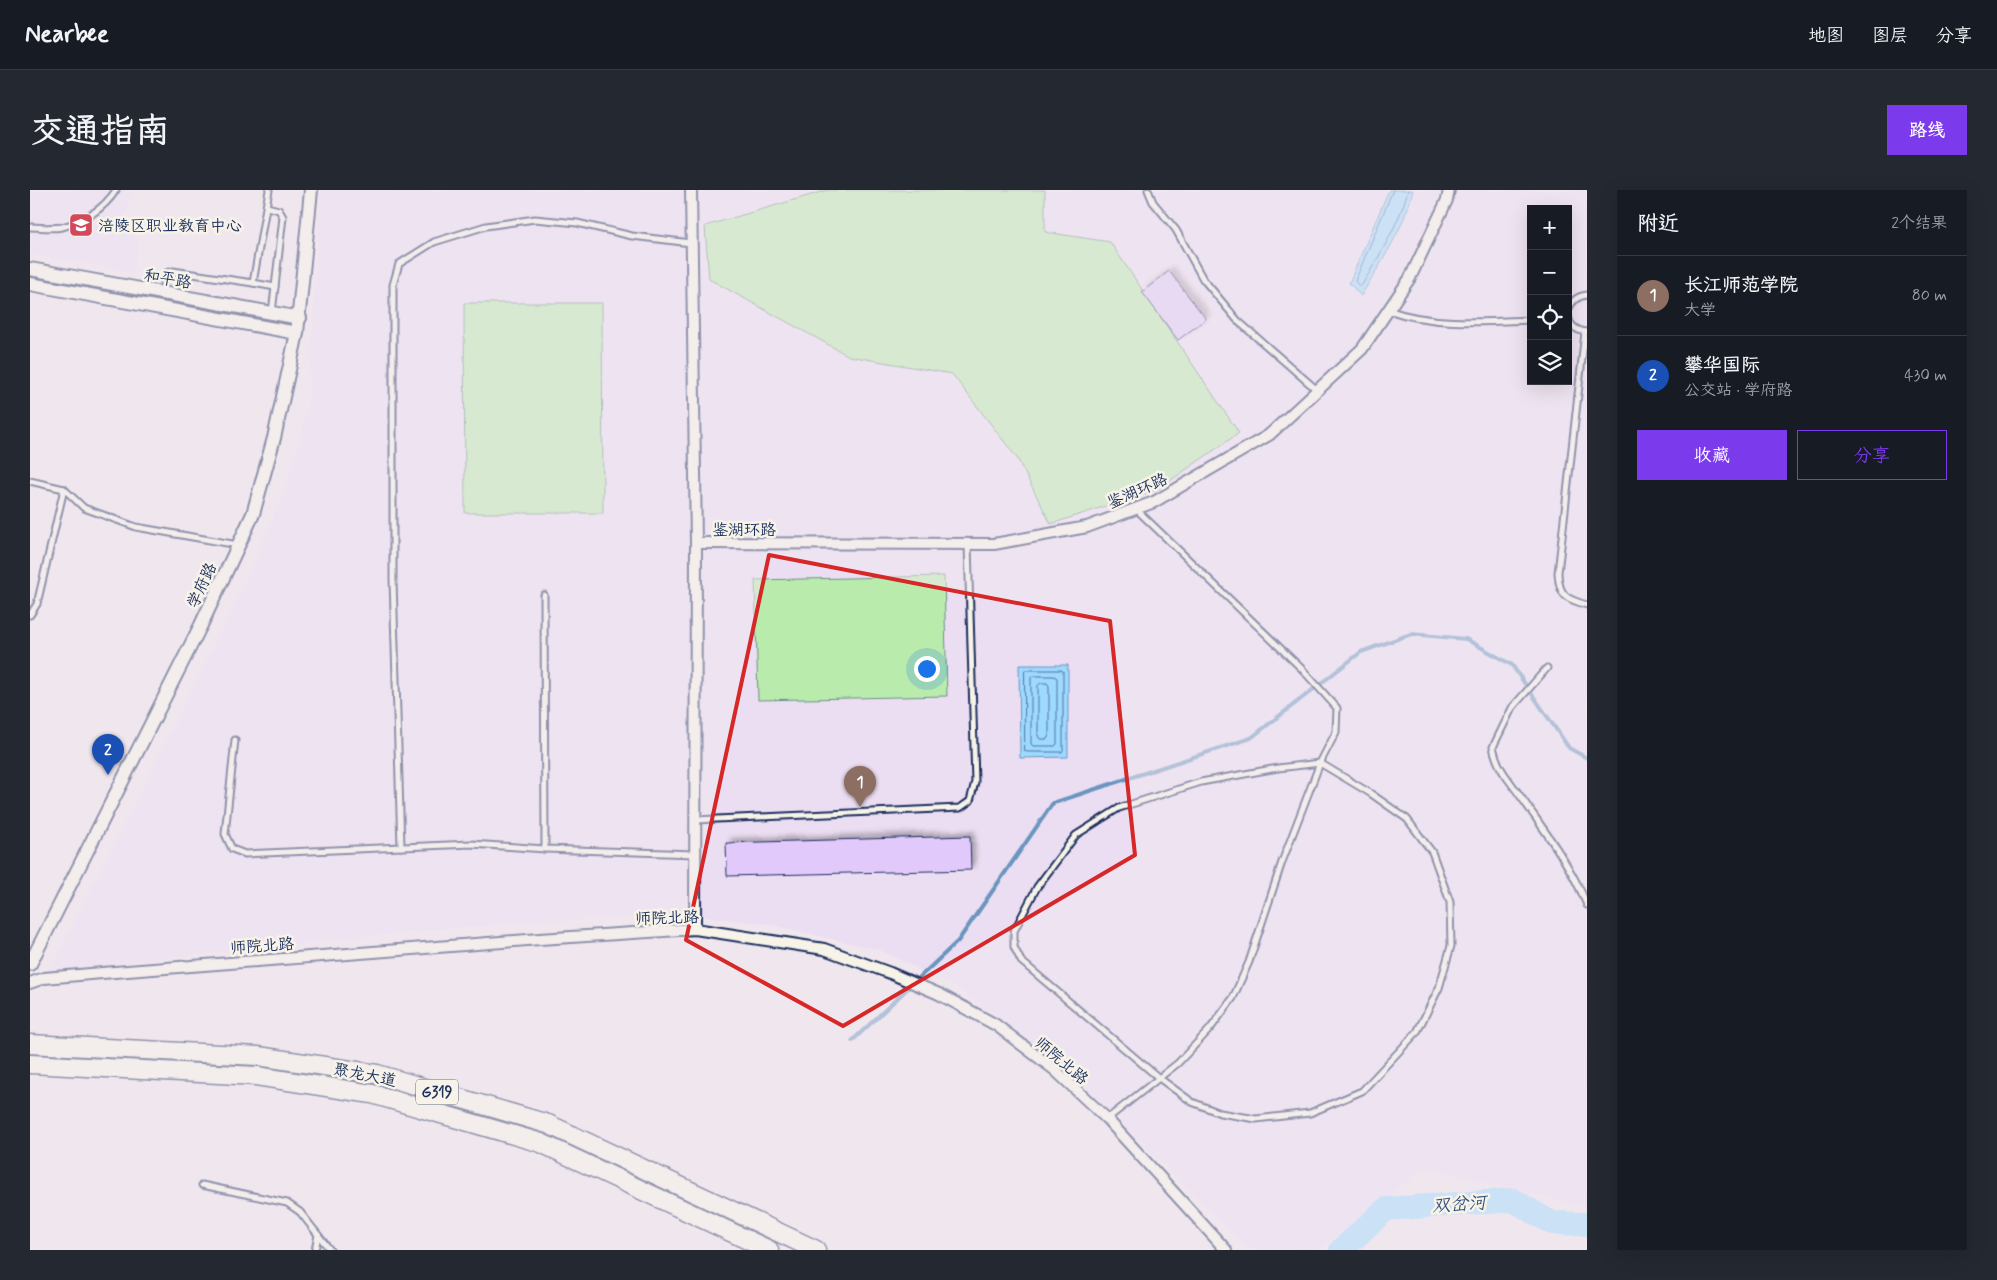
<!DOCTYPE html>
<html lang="zh">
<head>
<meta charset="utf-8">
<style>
	:root { --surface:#171b24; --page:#242831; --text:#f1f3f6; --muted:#9ea1a6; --line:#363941; --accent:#7c3aed }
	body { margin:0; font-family:Mynerve,"LXGW WenKai TC",sans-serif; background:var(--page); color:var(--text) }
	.controls { position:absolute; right:15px; top:15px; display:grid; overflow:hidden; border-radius:0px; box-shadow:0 5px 20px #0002 }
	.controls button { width:45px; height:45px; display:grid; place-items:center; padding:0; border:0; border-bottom:1px solid var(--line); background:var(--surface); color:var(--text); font:25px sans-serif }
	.you { position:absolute; left:896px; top:478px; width:18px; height:18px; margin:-12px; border:4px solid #fff; border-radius:50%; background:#1a73e8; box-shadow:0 0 0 8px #1a73e833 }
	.badge { display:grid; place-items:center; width:32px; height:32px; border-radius:50%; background:var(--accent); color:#fff; font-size:16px; font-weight:700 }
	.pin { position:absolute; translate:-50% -41px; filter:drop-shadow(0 1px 2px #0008) }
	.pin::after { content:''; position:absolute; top:26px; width:18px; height:15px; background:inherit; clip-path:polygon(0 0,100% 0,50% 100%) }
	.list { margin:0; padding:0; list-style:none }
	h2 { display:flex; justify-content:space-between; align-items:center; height:65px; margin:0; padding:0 20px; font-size:21px }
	h2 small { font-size:16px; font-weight:400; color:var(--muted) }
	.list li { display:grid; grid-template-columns:32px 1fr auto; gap:15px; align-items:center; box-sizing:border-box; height:80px; padding:0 20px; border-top:1px solid var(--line) }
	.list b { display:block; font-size:19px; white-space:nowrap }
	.list p { margin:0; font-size:16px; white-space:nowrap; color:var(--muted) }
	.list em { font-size:16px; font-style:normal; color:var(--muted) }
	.actions { display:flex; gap:10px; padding:15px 20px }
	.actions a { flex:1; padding:11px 0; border:1px solid var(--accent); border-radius:0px; text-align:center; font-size:18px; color:var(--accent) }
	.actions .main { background:var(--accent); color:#fff }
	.icon { flex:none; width:28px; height:28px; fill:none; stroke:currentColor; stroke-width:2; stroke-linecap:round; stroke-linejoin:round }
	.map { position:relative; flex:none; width:1557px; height:1060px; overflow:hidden; border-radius:0px }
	header { display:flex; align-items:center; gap:30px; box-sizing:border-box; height:70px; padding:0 25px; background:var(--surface); border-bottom:1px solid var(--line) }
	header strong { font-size:24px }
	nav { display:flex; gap:28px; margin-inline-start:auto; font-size:18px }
	.intro { display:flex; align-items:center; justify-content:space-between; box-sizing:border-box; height:120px; padding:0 30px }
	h1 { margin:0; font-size:35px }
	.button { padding:12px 22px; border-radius:0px; background:var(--accent); color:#fff; font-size:18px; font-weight:700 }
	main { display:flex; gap:30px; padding:0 30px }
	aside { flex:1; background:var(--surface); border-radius:0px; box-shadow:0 5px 20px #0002 }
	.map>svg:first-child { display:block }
	.built { fill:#ecdef2; fill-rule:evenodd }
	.green { fill:#b9ecac; stroke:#6a8e85 }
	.water { fill:#9ed9ff; stroke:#6a95bf }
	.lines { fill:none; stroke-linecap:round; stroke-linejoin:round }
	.shore { stroke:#4f739e; stroke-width:1 }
	.stream { stroke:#6a95bf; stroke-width:4 }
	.river { stroke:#9ed9ff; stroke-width:24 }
	.building { fill:#e1cafb; stroke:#1b2f5e; filter:url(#shadow) }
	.service-casing { stroke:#1b2f5e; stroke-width:9 }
	.minor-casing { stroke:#1b2f5e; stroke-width:14 }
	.tertiary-casing { stroke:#1b2f5e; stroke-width:16 }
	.trunk-casing { stroke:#1b2f5e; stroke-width:21 }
	.service { stroke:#f7f3e8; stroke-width:5 }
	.minor { stroke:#f7f3e8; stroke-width:10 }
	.tertiary { stroke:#f7f3e8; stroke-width:12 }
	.trunk { stroke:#f7f3e8; stroke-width:18 }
	.marked { fill:none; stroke:#d62828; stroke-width:4; stroke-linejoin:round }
	.labels { text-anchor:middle; stroke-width:5; stroke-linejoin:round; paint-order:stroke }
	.shield { fill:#f7f3e8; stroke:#5d6a87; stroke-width:1 }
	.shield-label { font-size:15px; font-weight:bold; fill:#1b2f5e }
	.poi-label { font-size:16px; fill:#1b2f5e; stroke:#f7f3e8; text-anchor:start }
	.street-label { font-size:16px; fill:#1b2f5e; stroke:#f7f3e8 }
	.water-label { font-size:18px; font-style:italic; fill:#35517e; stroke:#f7f3e8 }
</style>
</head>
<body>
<header>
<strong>Nearbee</strong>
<nav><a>地图</a><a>图层</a><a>分享</a></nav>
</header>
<div class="intro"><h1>交通指南</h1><a class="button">路线</a></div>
<main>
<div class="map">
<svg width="1557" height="1060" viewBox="0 0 1557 1060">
	<defs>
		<filter id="shadow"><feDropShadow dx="4.5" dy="-4.5" stdDeviation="2.5" flood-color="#0004"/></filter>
	</defs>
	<rect width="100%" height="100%" fill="#f0e7ee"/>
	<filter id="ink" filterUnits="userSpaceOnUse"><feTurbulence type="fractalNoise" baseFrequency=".02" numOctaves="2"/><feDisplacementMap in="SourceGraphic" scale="10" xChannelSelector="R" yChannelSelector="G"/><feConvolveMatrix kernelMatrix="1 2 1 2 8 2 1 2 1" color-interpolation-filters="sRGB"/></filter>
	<g filter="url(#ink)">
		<g class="built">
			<polygon points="0,0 103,0 96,23 110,47 104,83 0,64"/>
			<path d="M290 0H1557V1018L1395 978 1290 1060H1218L1062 904 924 796 849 760 737 734 677 727 589 728 413 739 19 781 210 402 255 299 277 219ZM1501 19H1538V191H1501Z"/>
		</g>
		<g class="green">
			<polygon points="798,0 1015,0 1015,42 1080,52 1209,243 1128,299 1021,334 987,268 922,184 819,166 679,89 675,36"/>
			<polygon points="434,113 572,113 573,323 435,323"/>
			<polygon points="914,386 917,506 728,510 725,390"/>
		</g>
		<g class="water">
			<path d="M1359 0H1383C1374 39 1351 72 1331 106L1319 93Z"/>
			<polygon points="989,475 1038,475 1038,567 990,568"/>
		</g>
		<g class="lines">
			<g class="shore">
				<path d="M1363 0 1325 91 1329 96 1332 95C1350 64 1369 35 1378 0"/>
				<polygon points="995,480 1030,480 1033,481 1033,560 1032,562 997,562 995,561"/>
				<polygon points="1003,486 1024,486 1027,488 1027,554 1025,556 1003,556 1001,554 1001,488"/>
				<polygon points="1011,493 1017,493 1019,496 1019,546 1017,549 1010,549 1008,546 1008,496"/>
			</g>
			<polyline class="stream" points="822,851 928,751 1023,613 1221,548 1331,462 1381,444 1436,449 1482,475 1539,558 1557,568"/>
			<polyline class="river" points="1311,1060 1356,1019 1483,1010 1522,1033 1557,1034"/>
		</g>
		<g class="building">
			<polygon points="1139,81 1176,129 1148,150 1112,102"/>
			<polygon points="940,646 941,680 697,686 696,653"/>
		</g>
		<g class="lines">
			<defs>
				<g id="service">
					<polyline points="1118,0 1123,12 1146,40 1173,89 1208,131 1287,200"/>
					<polyline points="237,17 249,20 253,27 242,123"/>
					<path d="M0 37C10 37 22 39 32 37 53 32 74 19 86 0"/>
					<polyline points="223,93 245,97"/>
					<polyline points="132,102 136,83 143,81 223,93 239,0"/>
					<path d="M1358 120C1403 136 1454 132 1501 130"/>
					<path d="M1538 121C1541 111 1547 106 1557 105"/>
					<path d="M1538 125C1539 135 1546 141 1557 142"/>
					<path d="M1555 142 1528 383C1529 406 1536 409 1557 415"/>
					<polyline points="0,291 34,299 54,318 106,337 208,355"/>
					<polyline points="514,405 515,659"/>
					<polyline points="0,425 7,414 34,299"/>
					<path d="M1517 478 1482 518 1463 557C1468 580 1478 588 1491 607 1515 641 1541 676 1557 715"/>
					<polyline points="205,550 195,644 202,659 215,664 441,654 515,659 665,664"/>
					<polygon points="1290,573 1340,603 1377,629 1402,662 1420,712 1421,756 1409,798 1387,842 1332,901 1280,923 1226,929 1190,923 1162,912 1129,888 991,771 984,757 984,741 1007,697 1046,645 1089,618 1171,592 1248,578"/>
					<polyline points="665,630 930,618 940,611 945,592 938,354"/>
					<polyline points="371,657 363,390 363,95 369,74 404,52 456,36 505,29 547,33 602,46 661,53"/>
					<polyline points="1077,929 1148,873 1180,839 1203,808 1219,772 1252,672 1290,573 1306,542 1307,518 1272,479 1106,319"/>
					<polyline points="172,995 257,1013 270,1022 300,1060"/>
					<polyline points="285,1060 288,1045"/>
				</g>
				<g id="minor">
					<polyline points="661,0 666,353 665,739"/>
					<polyline points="666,353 964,354 1057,337 1124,312 1239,245 1332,159 1380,88 1417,10 1419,0"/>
					<polyline points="0,793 14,788 72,783 510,749 665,739 794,759 860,783 909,804 966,835 1025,880 1077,929 1196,1060"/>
				</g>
				<g id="tertiary">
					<polyline points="0,79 270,128"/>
					<polyline points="0,94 267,143"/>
					<polyline points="0,774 171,435 223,324 244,248 267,143 281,0"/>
				</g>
				<g id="trunk">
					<polyline points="0,854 228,866 347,884 518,934 786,1060"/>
					<polyline points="0,874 226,886 342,904 511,953 739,1060"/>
				</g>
			</defs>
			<use href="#service" class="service-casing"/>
			<use href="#minor" class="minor-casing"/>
			<use href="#tertiary" class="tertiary-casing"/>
			<use href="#trunk" class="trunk-casing"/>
			<use href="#service" class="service"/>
			<use href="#minor" class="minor"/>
			<use href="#tertiary" class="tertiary"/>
			<use href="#trunk" class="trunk"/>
		</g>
	</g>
	<path d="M0 0H1557V1060H0ZM739 365 1080 431 1105 665 813 836 656 750Z" fill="#f0e7ee" fill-opacity=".55" fill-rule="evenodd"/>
	<path class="marked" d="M739 365 1080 431 1105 665 813 836 656 750Z"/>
	<defs>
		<symbol id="university-square" viewBox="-11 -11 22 22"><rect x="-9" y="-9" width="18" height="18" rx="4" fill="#d1495b" stroke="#f7f3e8"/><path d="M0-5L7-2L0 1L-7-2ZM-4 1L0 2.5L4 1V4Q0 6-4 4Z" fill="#fff"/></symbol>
	</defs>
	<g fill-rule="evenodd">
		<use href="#university-square" x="37" y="21" width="28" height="28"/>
	</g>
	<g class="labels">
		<rect class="shield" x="386" y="889.5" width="42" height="25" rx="4"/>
		<g class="shield-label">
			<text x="407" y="907">G319</text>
		</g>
		<g class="poi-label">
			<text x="68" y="41">涪陵区职业教育中心</text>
		</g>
		<g class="street-label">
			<text transform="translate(138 88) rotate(10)" y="6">和平路</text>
			<text transform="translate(1107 300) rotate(-24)" y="6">鉴湖环路</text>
			<text x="714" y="345">鉴湖环路</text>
			<text transform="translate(171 395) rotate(-65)" y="6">学府路</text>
			<text transform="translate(637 727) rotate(-2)" y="6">师院北路</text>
			<text transform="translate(232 755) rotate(-4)" y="6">师院北路</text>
			<text transform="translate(1032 870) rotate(40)" y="6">师院北路</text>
			<text transform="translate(335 884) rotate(11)" y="6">聚龙大道</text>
		</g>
		<g class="water-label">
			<text transform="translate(1429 1014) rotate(-4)" y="6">双岔河</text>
		</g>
	</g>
</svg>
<div class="controls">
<button>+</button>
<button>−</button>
<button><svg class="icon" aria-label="locate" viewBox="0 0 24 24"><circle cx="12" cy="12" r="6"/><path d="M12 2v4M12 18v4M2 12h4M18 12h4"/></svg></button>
<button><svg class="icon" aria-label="layers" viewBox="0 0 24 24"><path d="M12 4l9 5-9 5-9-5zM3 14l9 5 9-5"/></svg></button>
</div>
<div class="you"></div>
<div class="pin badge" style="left:830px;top:617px;background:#8d6e63">1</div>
<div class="pin badge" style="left:78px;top:585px;background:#1a4fb4">2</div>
</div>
<aside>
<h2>附近<small>2个结果</small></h2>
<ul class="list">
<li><span class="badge" style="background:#8d6e63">1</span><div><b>长江师范学院</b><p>大学</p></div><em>80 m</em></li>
<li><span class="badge" style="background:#1a4fb4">2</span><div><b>攀华国际</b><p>公交站 · 学府路</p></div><em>430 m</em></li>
</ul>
<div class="actions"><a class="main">收藏</a><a>分享</a></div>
</aside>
</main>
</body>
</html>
